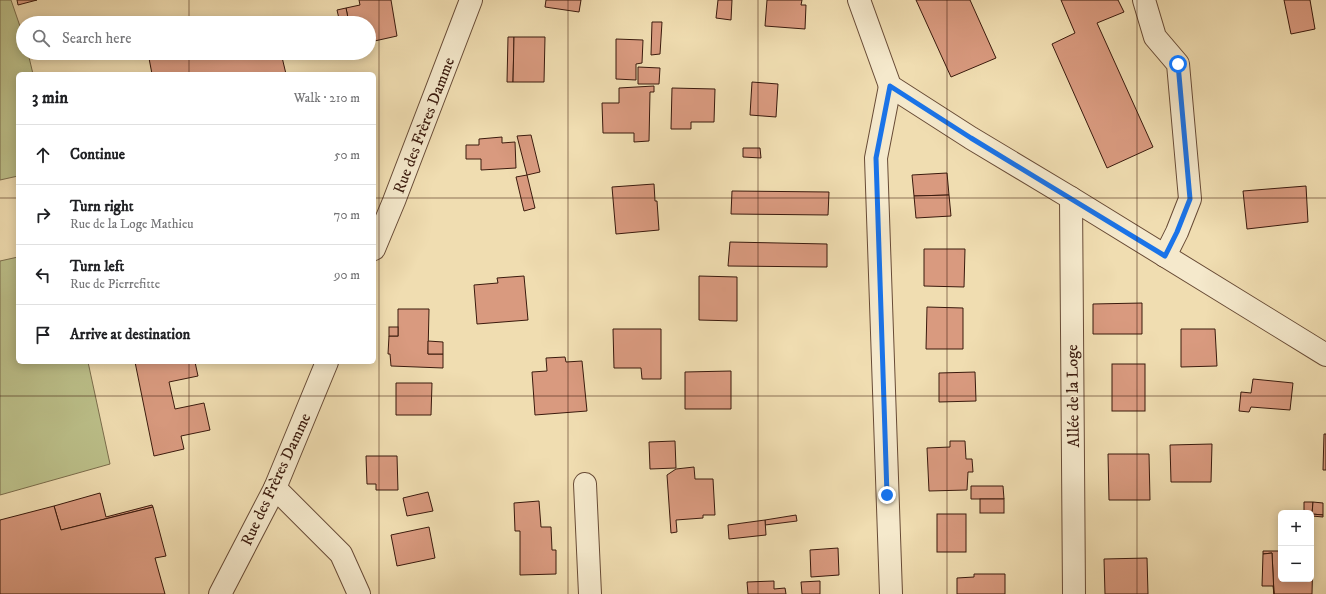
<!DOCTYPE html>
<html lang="en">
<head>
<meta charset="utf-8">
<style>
	:root { --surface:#fff; --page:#f2f2f2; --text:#202124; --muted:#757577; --line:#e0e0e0 }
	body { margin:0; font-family:"IM FELL DW Pica",serif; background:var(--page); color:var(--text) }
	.controls { position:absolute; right:12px; bottom:12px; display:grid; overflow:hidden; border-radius:6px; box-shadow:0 2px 10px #0003 }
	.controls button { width:36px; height:36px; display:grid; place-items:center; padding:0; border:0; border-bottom:1px solid var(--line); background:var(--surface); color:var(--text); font:20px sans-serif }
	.stop { position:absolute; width:12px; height:12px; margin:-9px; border:3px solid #1a73e8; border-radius:50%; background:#fff }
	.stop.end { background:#1a73e8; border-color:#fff; box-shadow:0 1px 4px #0008 }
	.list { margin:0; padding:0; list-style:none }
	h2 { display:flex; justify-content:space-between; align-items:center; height:52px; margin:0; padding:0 16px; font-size:17px }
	h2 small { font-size:13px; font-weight:400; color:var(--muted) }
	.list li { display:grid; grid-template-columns:26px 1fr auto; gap:12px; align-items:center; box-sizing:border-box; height:60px; padding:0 16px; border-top:1px solid var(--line) }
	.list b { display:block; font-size:15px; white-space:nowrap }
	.list p { margin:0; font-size:13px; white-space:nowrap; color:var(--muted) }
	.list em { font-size:13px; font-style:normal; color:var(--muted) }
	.icon { flex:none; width:22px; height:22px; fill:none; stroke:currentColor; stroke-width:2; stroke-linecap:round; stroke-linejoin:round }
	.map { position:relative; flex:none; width:1326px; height:594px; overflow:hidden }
	.search { position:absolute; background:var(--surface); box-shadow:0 2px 10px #0003; left:16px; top:16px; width:360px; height:44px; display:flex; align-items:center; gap:10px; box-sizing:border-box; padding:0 14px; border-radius:22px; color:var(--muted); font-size:15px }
	.panel { position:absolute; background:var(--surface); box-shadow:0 2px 10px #0003; left:16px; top:72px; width:360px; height:292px; border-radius:6px }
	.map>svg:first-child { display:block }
	.green { fill:#bcc08a; stroke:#7b6d4c }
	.building { fill:#d99a7f; stroke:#3a1a0d }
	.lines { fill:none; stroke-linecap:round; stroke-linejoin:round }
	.minor-casing { stroke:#684b36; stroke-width:24 }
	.minor { stroke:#f5e9cc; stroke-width:22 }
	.route { stroke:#1a73e8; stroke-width:5 }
	.grid { fill:none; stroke:#3a1a0d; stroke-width:1; stroke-opacity:0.55 }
	.labels { text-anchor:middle; stroke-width:3; stroke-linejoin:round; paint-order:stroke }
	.street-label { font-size:16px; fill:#3a1a0d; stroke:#f5e9cc }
</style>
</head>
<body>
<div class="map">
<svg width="1326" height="594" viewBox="0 0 1326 594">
	<rect width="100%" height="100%" fill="#f0ddb1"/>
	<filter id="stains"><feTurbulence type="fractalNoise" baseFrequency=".005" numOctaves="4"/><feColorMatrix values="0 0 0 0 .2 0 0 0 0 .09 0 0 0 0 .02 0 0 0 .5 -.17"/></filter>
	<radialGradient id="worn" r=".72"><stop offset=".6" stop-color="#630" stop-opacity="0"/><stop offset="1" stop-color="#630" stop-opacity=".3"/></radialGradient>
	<g class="green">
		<polygon points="0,0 11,0 23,35 23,53 28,53 33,74 18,74 18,176 0,180"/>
		<polygon points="18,257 18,362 88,362 110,464 0,495 0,261"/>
	</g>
	<g class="building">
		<polygon points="17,0 37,0 18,5"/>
		<polygon points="359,0 391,0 397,36 370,42 369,23 349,23 346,8 360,5"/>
		<polygon points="546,0 581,0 579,12 545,7"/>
		<polygon points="718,0 732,0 731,20 716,18"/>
		<polygon points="767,0 802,0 801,5 806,5 805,29 765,26"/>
		<polygon points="916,0 970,0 996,58 951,77"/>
		<polygon points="1061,0 1118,0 1124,12 1097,23 1153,147 1107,168 1052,44 1075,33"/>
		<polygon points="1284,0 1310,0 1315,29 1291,34"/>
		<polygon points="346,8 349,23 340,23 337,10"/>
		<polygon points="652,22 662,22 660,54 651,55"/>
		<polygon points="508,37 514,37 513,82 507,82"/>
		<polygon points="514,37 545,37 544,82 513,82"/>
		<polygon points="616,39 643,40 642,63 636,64 636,80 616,79"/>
		<polygon points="148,53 281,53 286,74 152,74"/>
		<polygon points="638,67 660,68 659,84 638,84"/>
		<polygon points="752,82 778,84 776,117 750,115"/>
		<polygon points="654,86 654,92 650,92 649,141 634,142 634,133 603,133 602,103 619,103 619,88"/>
		<polygon points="672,88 715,89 714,122 691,122 691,129 671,129"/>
		<polygon points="531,135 540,172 527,175 517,136"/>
		<polygon points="502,137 502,143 515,142 516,168 481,170 481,159 466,159 466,145 479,145 479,139"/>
		<polygon points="743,148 760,148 761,158 743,157"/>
		<polygon points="947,173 949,195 914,196 912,175"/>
		<polygon points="527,175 535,208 524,211 516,177"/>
		<polygon points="654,184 655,201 657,201 659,230 616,234 612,187"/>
		<polygon points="1306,186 1308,222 1247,229 1243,191"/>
		<polygon points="732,191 829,192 828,215 731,214"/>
		<polygon points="949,195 951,216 916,218 914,196"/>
		<polygon points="730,242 827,244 827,267 728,266"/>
		<polygon points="924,249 965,249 964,287 924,286"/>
		<polygon points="524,276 528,320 477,324 474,285 498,283 497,278"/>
		<polygon points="699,276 737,277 737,321 699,320"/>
		<polygon points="1142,303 1142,334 1093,334 1093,304"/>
		<polygon points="927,307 963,308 963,349 926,349"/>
		<polygon points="398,309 429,309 428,354 443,354 443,368 391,366 390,354 388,354 389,336 398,336"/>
		<rect x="389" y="327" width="9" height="9"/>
		<polygon points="613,329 661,329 661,379 642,379 641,368 614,368"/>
		<polygon points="1181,329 1215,329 1217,366 1181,367"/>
		<polygon points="428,341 443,342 443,354 428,354"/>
		<polygon points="565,357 566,362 582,361 587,411 535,415 532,372 547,371 546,358"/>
		<polygon points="135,362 195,362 198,376 169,382 175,409 204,403 210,430 181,436 184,449 154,456"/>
		<rect x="1112" y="364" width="33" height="47"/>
		<polygon points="731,371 731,409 685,409 685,372"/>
		<polygon points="975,372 976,401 939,402 939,373"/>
		<polygon points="1253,379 1293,383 1290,410 1251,407 1249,412 1239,411 1241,392 1251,393"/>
		<polygon points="396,383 432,383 431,415 396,415"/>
		<polygon points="1324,434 1326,434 1326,470 1323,470"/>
		<polygon points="675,441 676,468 650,469 649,442"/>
		<polygon points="950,441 965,441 966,459 972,459 973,472 968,472 967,490 929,491 927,448 950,447"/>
		<polygon points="1212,444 1211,482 1171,482 1170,445"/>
		<polygon points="1108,454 1149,454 1150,500 1109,500"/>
		<polygon points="366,456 397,456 398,490 376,490 376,484 367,484"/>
		<polygon points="694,467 695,479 713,479 715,515 703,515 703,518 676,520 677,532 671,533 667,475 676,469"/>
		<polygon points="971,486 1003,486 1004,499 971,499"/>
		<polygon points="428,492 433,511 407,516 403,498"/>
		<polygon points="100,493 106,517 152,505 153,507 61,530 54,506"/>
		<rect x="980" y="499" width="24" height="14"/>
		<polygon points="539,501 541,527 551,527 552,550 556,550 556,574 520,575 520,531 515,531 514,503"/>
		<polygon points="1304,502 1313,502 1312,514 1304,513"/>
		<polygon points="1313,502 1323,503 1323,515 1312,514"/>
		<polygon points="54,506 61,530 153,507 166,556 155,558 165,594 0,594 0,520"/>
		<rect x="937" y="514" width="29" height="38"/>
		<polygon points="1312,514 1323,515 1323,517 1312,516"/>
		<polygon points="796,515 797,521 765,525 765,520"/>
		<polygon points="765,520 766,535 729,539 728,525"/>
		<polygon points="429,527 435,558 397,566 391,535"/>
		<polygon points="838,548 839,575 811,577 810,550"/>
		<polygon points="1263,551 1281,551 1281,579 1311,579 1311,551 1313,551 1312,594 1274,594 1272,553 1263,554"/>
		<polygon points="1272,553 1274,594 1273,586 1262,586 1263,554"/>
		<polygon points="1147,558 1148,594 1105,594 1104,559"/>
		<polygon points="974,574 1005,574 1005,594 957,594 957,578 974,577"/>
		<polygon points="774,581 774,589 785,588 786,594 748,594 747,582"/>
		<polygon points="820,581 820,594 802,594 801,582"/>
	</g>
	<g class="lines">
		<defs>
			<g id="minor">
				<polyline points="859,0 890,86 971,138 1071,198 1326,355"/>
				<polyline points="1144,0 1155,37 1178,64 1190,199 1177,232 1165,256"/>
				<polyline points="890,86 876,158 891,594"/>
				<polyline points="1071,198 1074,594"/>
				<polyline points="374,249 394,201 471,0"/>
				<polyline points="585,484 590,594"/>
				<polyline points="275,488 341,554 359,594"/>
				<polyline points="220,594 275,488 327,362"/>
			</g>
		</defs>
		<use href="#minor" class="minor-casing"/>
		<use href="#minor" class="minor"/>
	</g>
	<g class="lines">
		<polyline class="route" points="887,495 876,158 890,86 971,138 1165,256 1177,232 1190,199 1178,64"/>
	</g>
	<path class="grid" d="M189 0V23M379 0V594M568 0V594M758 0V594M947 0V594M1137 0V594M189 53V74M0 198H18M374 198H1326M189 362V594M0 396H1326"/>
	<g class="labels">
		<g class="street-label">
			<text transform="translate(423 125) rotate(-69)" y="6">Rue des Frères Damme</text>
			<text transform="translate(1072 396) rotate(-91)" y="6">Allée de la Loge</text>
			<text transform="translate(275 479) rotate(-65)" y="6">Rue des Frères Damme</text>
		</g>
	</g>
	<rect width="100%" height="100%" filter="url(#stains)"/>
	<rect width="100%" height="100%" fill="url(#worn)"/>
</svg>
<div class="controls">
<button>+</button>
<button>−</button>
</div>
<div class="stop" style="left:1178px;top:64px"></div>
<div class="stop end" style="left:887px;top:495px"></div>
<div class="search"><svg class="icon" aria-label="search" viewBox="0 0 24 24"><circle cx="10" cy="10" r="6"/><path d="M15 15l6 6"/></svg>Search here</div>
<section class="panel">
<h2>3 min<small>Walk · 210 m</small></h2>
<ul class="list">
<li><svg class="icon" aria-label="ahead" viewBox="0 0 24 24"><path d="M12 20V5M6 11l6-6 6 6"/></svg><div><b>Continue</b></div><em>50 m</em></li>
<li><svg class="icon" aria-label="right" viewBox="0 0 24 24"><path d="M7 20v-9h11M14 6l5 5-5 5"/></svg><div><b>Turn right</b><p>Rue de la Loge Mathieu</p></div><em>70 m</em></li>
<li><svg class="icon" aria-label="left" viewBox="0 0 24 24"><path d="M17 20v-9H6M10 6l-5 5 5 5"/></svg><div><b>Turn left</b><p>Rue de Pierrefitte</p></div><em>90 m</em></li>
<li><svg class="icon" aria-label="arrive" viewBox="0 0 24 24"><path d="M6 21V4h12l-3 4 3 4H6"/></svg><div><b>Arrive at destination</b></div></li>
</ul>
</section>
</div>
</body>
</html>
